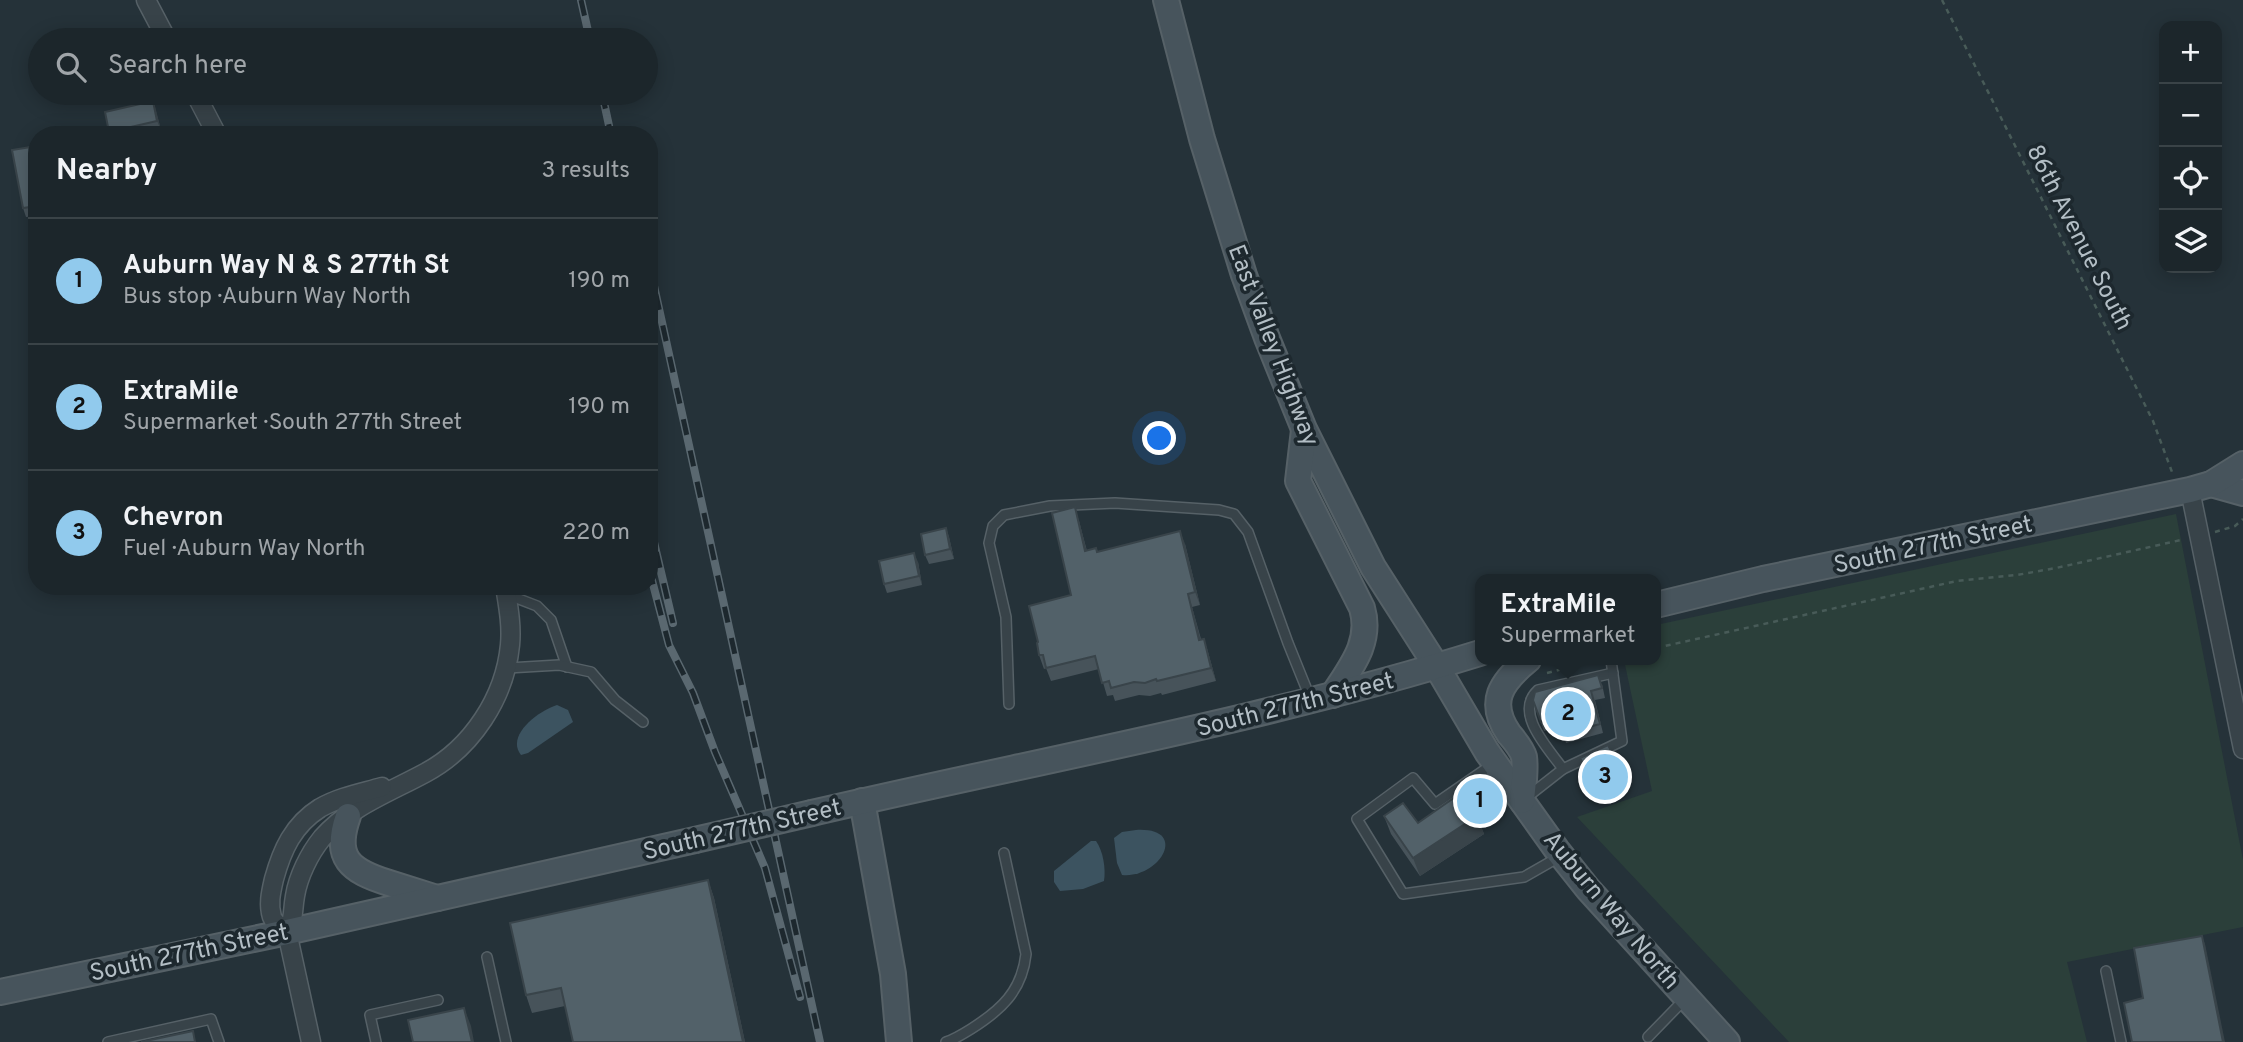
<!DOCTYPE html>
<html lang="en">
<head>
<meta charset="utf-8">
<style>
	:root { --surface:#1c262b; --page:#293237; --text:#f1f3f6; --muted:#a0a5a9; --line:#3a4347; --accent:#91caed }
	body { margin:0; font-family:Overpass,sans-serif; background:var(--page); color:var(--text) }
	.controls { position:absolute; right:21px; top:21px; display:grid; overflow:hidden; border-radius:14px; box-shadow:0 4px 18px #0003 }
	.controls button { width:63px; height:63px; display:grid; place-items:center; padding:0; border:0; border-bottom:2px solid var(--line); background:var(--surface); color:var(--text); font:35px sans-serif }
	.you { position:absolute; left:1160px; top:439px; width:24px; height:24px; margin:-18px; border:5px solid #fff; border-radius:50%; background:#1a73e8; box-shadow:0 0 0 10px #1a73e833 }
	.badge { display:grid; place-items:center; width:46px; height:46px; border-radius:50%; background:var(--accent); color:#111; font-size:23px; font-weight:700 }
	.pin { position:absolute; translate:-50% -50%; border:4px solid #fff; box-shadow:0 2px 7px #0006 }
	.popup { position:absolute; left:1475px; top:574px; width:186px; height:91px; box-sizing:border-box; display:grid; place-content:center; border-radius:14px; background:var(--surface); filter:drop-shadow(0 2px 5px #0005); font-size:23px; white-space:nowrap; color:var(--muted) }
	.popup b { font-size:26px; color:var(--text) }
	.popup::after { content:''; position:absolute; left:50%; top:100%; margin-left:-14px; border:14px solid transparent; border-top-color:var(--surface) }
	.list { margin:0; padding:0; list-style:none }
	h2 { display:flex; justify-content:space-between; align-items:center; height:91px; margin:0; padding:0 28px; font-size:30px }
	h2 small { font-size:23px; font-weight:400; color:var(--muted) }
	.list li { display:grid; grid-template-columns:46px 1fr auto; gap:21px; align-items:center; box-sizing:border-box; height:126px; padding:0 28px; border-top:2px solid var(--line) }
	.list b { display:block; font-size:26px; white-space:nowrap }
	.list p { margin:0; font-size:23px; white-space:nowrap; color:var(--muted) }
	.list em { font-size:23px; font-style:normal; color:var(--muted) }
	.icon { flex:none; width:38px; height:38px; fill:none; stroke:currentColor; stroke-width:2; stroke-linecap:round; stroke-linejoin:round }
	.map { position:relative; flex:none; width:2243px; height:1042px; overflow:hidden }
	.search { position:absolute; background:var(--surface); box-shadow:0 4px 18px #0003; left:28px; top:28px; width:630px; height:77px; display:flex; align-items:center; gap:18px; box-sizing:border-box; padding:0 24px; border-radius:38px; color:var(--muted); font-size:26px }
	.panel { position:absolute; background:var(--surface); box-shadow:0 4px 18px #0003; left:28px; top:126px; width:630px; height:469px; border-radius:28px }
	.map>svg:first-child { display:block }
	.green { fill:#2b3f3a }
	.water { fill:#3c5360 }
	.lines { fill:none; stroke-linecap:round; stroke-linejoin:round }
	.lane-casing { stroke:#566167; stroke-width:12 }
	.street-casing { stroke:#566167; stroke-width:21 }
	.secondary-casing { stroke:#566167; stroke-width:28 }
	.path { stroke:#485b58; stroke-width:2.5; stroke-dasharray:5 5; stroke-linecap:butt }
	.lane { stroke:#384349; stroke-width:9 }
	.street { stroke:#384349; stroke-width:18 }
	.secondary { stroke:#47545c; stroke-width:24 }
	.rail-casing { stroke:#5a6870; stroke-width:8 }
	.rail { stroke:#1d282e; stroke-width:5; stroke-dasharray:16; stroke-linecap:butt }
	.secondary-bridge-casing { stroke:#566167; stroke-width:28; stroke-linecap:butt }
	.secondary-bridge { stroke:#47545c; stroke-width:24 }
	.wall { fill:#47535a }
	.shaded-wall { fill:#39444a }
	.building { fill:#526169; stroke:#39444a; stroke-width:2 }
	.labels { text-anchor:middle; stroke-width:7; stroke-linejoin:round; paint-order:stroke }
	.street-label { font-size:24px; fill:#b3bec5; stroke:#1d282e }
</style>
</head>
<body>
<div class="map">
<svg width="2243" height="1042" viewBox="0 0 2243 1042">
	<rect width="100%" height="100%" fill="#253239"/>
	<polygon class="green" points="2176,514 2243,860 2243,927 2067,962 2087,1042 1789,1042 1577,817 1652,791 1624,660 1656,660 1656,625"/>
	<g class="water">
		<path d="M557 705 568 710 573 722 528 753 521 755C505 735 540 710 557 705Z"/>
		<path d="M1136 830C1190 827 1160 879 1122 875L1117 863 1114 838 1122 832Z"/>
		<path d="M1091 841H1096C1103 851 1106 868 1104 881L1083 889 1060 891 1054 882V871Z"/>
	</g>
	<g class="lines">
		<defs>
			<g id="lane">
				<polyline points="506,594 537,606 551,620 567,667"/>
				<polyline points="506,668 559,665 591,672 615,700 643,722"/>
				<polyline points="1009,704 1006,617 989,543 993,526 1004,515 1050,506 1115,503 1219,510 1234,514 1248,532 1288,643 1311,700"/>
				<polyline points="1493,764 1435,804 1413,778 1357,819 1403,894 1524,877 1559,857"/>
				<path d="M1563 769C1549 749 1513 713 1538 690L1613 673"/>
				<polyline points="1526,798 1563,769 1622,741 1611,660"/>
				<polyline points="487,957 506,1042"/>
				<polyline points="2106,971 2121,1042"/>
				<polyline points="1648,1037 1685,999"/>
				<polyline points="108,1042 211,1019 219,1042"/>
				<polyline points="376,1042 370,1015 438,1000"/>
				<path d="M946 1042C955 1039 963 1034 971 1029 1001 1010 1022 991 1026 954L1004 853"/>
			</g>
			<g id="street">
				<polyline points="146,0 167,40"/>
				<polyline points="195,93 217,135"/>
				<polyline points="2190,490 2243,749"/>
				<path d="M287 932C295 915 292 913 295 896 298 877 309 854 322 838 349 807 390 792 425 773 472 748 505 697 510 645 512 625 508 605 505 586"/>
				<path d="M287 932C282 928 274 923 272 917 268 904 271 892 274 879 282 850 293 825 320 808 339 797 361 793 382 787"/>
				<polyline points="287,932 311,1042"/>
			</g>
			<g id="secondary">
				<polyline points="1166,0 1202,139 1244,275 1267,338 1304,429 1373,567 1437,667 1487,752 1557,850 1588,889 1727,1042"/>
				<path d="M1304 430 1298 481 1362 608C1372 642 1351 667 1333 695"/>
				<polyline points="2211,484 2243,493"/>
				<polyline points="1656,605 1763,579 2190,490 2211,484 2243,464"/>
				<polyline points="862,801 893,974 899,1042"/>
				<path d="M1522 801C1523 787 1526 771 1524 757 1522 749 1514 740 1509 734 1487 702 1501 682 1528 660"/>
				<path d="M812 813C1035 761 1261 721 1480 653"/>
				<path d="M348 816C333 858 350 871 389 883 405 888 421 893 437 898"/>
				<polyline points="0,992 287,932 695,840"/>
			</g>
		</defs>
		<use href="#lane" class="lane-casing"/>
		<use href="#street" class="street-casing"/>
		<use href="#secondary" class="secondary-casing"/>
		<g class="path">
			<polyline points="1942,0 2153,421 2172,472"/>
			<polyline points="2215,532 2235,526 2243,519"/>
			<polyline points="1656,648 1957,581 2017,575 2056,568 2181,540"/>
			<polyline points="1547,673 1598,660"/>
		</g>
		<use href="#lane" class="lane"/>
		<use href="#street" class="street"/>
		<use href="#secondary" class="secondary"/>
		<defs>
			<g id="rail">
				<polyline points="581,0 590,40"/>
				<polyline points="602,93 611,135"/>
				<polyline points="649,263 820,1042"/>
				<polyline points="649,521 673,623"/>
				<polyline points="649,569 669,645 693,693 715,752 765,868 800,997"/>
			</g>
		</defs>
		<use href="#rail" class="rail-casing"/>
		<use href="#rail" class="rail"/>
		<defs>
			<polyline id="secondary-bridge" points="695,840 812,813"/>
		</defs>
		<use href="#secondary-bridge" class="secondary-bridge-casing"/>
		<use href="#secondary-bridge" class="secondary-bridge"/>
	</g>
	<g class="wall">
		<polygon points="153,101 161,130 141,135 110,135 109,132"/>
		<polygon points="37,146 37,216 26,217 23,208"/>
		<polygon points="1079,521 1087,551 1097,552 1185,544 1200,605 1192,607 1201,639 1204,639 1208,652 1216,681 1162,695 1161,693 1150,696 1139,695 1115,701 1113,695 1107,696 1099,669 1051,681 1046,668 1044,669 1039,655 1038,642 1071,595"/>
		<polygon points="946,528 949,537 954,559 929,564 925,555"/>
		<polygon points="918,562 922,585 887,593 884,584"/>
		<polygon points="1602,684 1605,698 1595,700 1603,733 1566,743 1561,726 1544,731 1533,700"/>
		<polygon points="1580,758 1625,778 1628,787 1601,801 1583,767"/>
		<polygon points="1384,816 1418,823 1477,816 1484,834 1420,876 1391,834"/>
		<polygon points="708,880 714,898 745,1042 573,1042 565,1006 532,1013 526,995"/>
	</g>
	<g class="shaded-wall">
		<polygon points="153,101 156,110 161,130 157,121"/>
		<polygon points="1075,507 1079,521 1090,564 1085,551"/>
		<polygon points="946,528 949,537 954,559 950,549"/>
		<polygon points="1180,531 1185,544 1200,605 1195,592"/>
		<polygon points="914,553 918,562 922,585 919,576"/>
		<polygon points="1188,594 1192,607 1204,653 1199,640"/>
		<polygon points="1204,639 1208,652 1216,681 1211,668"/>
		<polygon points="1477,816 1484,834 1420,876 1413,858"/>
		<polygon points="708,880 714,898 745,1042 743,1042"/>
		<polygon points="2202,936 2205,944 2225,1042 2223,1042"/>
		<polygon points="464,1008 471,1026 474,1042 472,1042"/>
	</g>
	<g class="building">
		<polygon points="153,101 157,121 109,132 105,112"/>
		<polygon points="37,146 37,206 23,208 12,150"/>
		<polygon points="1075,507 1085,551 1096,548 1097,552 1180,531 1195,592 1188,594 1199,640 1204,639 1211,668 1157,681 1156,679 1145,683 1134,682 1111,688 1109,681 1102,683 1095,656 1046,668 1043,655 1039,655 1037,643 1038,642 1029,606 1071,595 1052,513"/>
		<polygon points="946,528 950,549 925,555 921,534"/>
		<polygon points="914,553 919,576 884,584 879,561"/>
		<polygon points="1598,675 1602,688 1591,691 1600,724 1563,734 1558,717 1541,722 1533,700 1535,692"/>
		<polygon points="1608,745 1625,778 1598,792 1580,758"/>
		<polygon points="1461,793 1477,816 1413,858 1384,816 1403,803 1418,823"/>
		<polygon points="708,880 743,1042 573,1042 561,988 526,995 510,923"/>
		<polygon points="2202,936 2223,1042 2132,1042 2124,1003 2143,998 2134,948"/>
		<polygon points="464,1008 472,1042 413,1042 408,1020"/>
		<polygon points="193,1031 195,1042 141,1042"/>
	</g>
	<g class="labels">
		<g class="street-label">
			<text transform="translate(2080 237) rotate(63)" y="8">86th Avenue South</text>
			<text transform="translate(1274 345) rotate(69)" y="8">East Valley Highway</text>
			<text transform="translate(1933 544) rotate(-12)" y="8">South 277th Street</text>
			<text transform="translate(1295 704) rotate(-14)" y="8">South 277th Street</text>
			<text transform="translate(742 829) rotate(-13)" y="8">South 277th Street</text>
			<text transform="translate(1612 910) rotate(50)" y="8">Auburn Way North</text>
			<text transform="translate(189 952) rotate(-12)" y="8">South 277th Street</text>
		</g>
	</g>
</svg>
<div class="controls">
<button>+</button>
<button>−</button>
<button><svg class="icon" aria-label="locate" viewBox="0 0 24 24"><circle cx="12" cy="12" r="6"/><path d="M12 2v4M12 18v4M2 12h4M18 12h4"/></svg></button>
<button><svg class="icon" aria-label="layers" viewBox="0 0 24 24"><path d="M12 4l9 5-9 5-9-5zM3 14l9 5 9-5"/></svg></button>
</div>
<div class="you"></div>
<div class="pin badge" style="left:1480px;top:801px">1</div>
<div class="pin badge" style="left:1568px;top:714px">2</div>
<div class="popup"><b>ExtraMile</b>Supermarket</div>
<div class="pin badge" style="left:1605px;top:777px">3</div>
<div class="search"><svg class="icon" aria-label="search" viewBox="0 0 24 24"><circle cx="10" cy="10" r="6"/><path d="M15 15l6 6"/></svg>Search here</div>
<section class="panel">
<h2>Nearby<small>3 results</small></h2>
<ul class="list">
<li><span class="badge">1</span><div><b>Auburn Way N &amp; S 277th St</b><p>Bus stop · Auburn Way North</p></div><em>190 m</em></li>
<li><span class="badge">2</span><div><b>ExtraMile</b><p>Supermarket · South 277th Street</p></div><em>190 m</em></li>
<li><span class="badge">3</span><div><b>Chevron</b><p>Fuel · Auburn Way North</p></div><em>220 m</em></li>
</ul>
</section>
</div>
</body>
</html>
